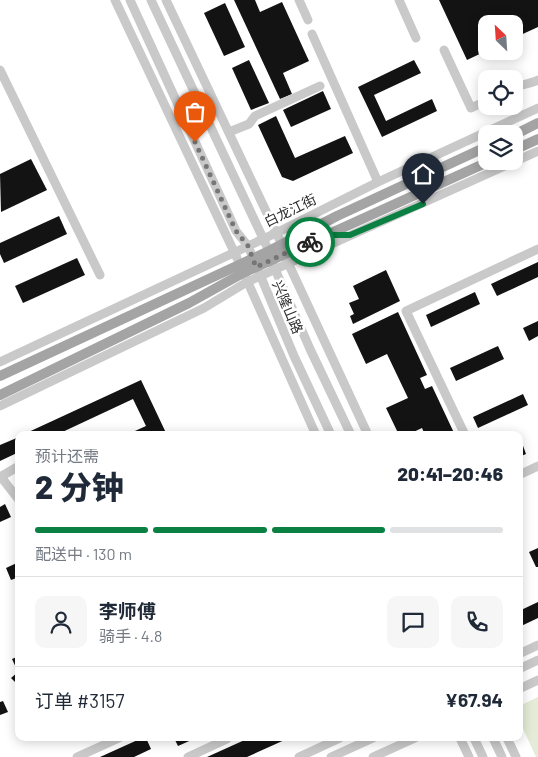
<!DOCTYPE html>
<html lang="zh">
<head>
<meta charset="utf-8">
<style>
	body { margin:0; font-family:Barlow,"Noto Sans SC",sans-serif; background:#f6f6f7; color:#1f2937; height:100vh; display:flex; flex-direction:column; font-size:19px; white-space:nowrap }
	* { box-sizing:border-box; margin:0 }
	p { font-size:16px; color:#747a83 }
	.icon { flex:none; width:28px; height:28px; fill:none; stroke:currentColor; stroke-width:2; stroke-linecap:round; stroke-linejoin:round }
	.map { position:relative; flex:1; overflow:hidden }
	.panel { position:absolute; left:15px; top:431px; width:508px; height:310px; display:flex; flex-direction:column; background:#fff; border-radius:10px; box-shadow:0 2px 12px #0003 }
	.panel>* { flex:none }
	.needle { width:32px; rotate:335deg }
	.controls { position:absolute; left:478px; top:15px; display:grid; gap:10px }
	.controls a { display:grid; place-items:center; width:45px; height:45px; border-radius:10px; background:#fff; box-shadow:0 2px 12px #0003; font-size:25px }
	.pin { position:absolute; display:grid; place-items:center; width:42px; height:42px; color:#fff; margin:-51px -21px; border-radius:50% 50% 50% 0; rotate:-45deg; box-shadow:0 0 5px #0007 }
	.pin .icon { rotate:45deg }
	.courier { position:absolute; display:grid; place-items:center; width:50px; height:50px; margin:-25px; border:4px solid #0b8043; border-radius:50%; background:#fff; color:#222; box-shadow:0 1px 6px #0007 }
	.headline em { font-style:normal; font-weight:800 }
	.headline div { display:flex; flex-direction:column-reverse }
	.headline { display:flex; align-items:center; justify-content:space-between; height:85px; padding:0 20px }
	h1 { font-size:32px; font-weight:800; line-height:38px }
	.bar { display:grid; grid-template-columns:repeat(4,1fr); gap:8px 5px; align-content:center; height:60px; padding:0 20px }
	.bar i { height:6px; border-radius:4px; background:#e0e1e3 }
	.bar .current { background:#0b8043 }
	.bar p { grid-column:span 4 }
	.line { display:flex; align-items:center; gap:12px; padding:0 20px; border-top:1px solid #e0e1e3 }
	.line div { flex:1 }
	.round { display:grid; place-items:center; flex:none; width:52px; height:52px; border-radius:10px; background:#f6f6f7 }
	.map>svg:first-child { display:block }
</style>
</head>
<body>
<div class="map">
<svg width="538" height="757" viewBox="0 0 538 757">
	<rect width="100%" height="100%" fill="#fff"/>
	<!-- green -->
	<path fill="#e4ecd7" d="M538,697V757H536L519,720V706Z"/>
	<!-- building -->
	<g fill="#131313">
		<path d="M234,0H255L260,12L282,2L309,61L283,73L292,94L280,99Z"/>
		<path d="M439,0H538V27L514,38V24H486V51L467,60Z"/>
		<path d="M225,3L245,47L224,56L204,13Z"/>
		<path d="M249,60L269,103L251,110L232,68Z"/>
		<path d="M414,60L421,73L374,95L386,121L432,99L437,111L382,137L358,87Z"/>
		<path d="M323,91L331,109L291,127L283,110Z"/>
		<path d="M276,116L295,158L345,136L353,153L293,181L282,177L258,125Z"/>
		<path d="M31,159L47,190L1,212L0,174Z"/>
		<path d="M59,216L67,234L4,263L0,254V243Z"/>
		<path d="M77,258L85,275L23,303L15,286Z"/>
		<path d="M538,262V277L497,296L491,284Z"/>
		<path d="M386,270L400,301L353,324L350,316L354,314L349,303L359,299L353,286Z"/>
		<path d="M475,292L480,304L431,327L426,315Z"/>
		<path d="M398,312L427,375L420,378L425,389L432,386L455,435H425L422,428L407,435H399L386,408L408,398L387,354L366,364L352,334Z"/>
		<path d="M538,321V336L529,341L523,328Z"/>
		<path d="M498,346L504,359L456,381L450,368Z"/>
		<path d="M141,380L167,435H126L146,426L133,399L56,435H22Z"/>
		<path d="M523,394L528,405L478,428L473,417Z"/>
		<path d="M19,437V452L0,461V445Z"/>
		<path d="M522,443L526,454L519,457V445Z"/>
		<path d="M5,504L11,517L0,522V507Z"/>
		<path d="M538,548V567H536L529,552Z"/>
		<path d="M19,562V577L11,580L6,568Z"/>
		<path d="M538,602V618L519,627V611Z"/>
		<path d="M19,656V686L11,678L18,672L12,659Z"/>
		<path d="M3,701L8,712L0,715V702Z"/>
		<path d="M142,738H146L151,749L134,757H100Z"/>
		<path d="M174,738H196L178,746Z"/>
		<path d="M249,738H289L247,757H207Z"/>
	</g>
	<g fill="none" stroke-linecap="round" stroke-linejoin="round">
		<!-- minor -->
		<g stroke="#c9c9c9" stroke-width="9">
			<path d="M115,0L237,258"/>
			<path d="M130,0L236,231L248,246L294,356L331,435"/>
			<path d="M151,0L269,251L271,260L310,349L351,435"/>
			<path d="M166,0L282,245L284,254L368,435"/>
			<path d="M299,0L308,20"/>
			<path d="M399,0L416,38"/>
			<path d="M312,34L378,182"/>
			<path d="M444,50L471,108L486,101"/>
			<path d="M0,70L100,275"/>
			<path d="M514,88C522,84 530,84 538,80"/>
			<path d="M229,132L249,124L255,116L320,86"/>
			<path d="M245,276L316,435"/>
			<path d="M0,362L276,233L378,182L538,108"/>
			<path d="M0,406L204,308L247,282L538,151"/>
			<path d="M465,435L406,311L538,249"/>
			<path d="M519,475L538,466"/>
			<path d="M0,477L19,466"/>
			<path d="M1,477L19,500"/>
			<path d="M519,654L538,645"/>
			<path d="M519,669L538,660"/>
			<path d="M519,689L538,680"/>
			<path d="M460,738L469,757"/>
			<path d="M474,738L483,757"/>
			<path d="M493,738L502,757"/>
			<path d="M507,738L516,757"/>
			<path d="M77,757L119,738"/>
			<path d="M188,757L227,739L226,738"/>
			<path d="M299,757L340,738"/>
			<path d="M331,757L373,738"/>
			<path d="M373,757L415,738"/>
		</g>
		<!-- major -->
		<g stroke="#a4a4a4" stroke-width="10">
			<path d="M514,135L538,123"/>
			<path d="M514,150L538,139"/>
			<path d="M0,376L269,251L337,216L486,147"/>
			<path d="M0,395L189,303L243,273L490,161"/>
		</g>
	</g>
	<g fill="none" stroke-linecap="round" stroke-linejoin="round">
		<!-- done -->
		<path stroke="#767676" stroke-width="5" stroke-dasharray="0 9" d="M195,142L236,231L248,246L256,267L310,242"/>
		<!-- route -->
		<path stroke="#0b8043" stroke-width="6" d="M310,242L327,235H350L423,204"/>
	</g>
	<g text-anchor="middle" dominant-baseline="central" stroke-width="5" stroke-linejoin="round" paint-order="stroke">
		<!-- street labels -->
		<g font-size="14" fill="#2c2c2c" stroke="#fff">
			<text transform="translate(290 210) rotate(-26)">白龙江街</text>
			<text transform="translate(288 307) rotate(67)">兴隆山路</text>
		</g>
	</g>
</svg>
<div class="controls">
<a><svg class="needle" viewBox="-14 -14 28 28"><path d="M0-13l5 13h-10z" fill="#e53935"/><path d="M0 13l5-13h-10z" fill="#747a83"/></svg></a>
<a><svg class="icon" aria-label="locate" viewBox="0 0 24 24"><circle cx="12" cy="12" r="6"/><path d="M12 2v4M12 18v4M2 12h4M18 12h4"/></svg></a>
<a><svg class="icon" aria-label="layers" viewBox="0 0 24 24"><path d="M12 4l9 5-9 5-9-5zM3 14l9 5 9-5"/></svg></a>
</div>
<div class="pin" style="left:195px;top:142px;background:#ea580c"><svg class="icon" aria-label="bag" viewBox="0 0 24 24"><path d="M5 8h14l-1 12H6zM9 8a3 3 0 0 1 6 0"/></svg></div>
<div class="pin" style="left:423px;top:204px;background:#1f2937"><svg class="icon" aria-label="home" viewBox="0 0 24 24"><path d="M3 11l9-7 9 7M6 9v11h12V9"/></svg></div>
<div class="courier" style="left:310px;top:242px"><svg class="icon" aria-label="bike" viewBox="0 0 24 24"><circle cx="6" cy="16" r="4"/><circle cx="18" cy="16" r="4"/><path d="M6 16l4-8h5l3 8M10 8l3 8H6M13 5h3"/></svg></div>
<section class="panel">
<div class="headline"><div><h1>2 分钟</h1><p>预计还需</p></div><em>20:41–20:46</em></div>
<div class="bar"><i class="current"></i><i class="current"></i><i class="current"></i><i></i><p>配送中 · 130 m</p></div>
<div class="line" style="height:90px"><a class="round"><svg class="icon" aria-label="person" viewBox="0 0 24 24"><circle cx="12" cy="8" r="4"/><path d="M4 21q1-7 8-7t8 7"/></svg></a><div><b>李师傅</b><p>骑手 · 4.8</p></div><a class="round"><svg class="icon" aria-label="chat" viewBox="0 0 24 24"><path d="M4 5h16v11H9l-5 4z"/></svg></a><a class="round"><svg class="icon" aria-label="phone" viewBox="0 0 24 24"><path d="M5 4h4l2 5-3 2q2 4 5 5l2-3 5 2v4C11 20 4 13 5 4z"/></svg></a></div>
<div class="line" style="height:65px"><div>订单 #3157</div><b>¥67.94</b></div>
</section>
</div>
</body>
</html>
